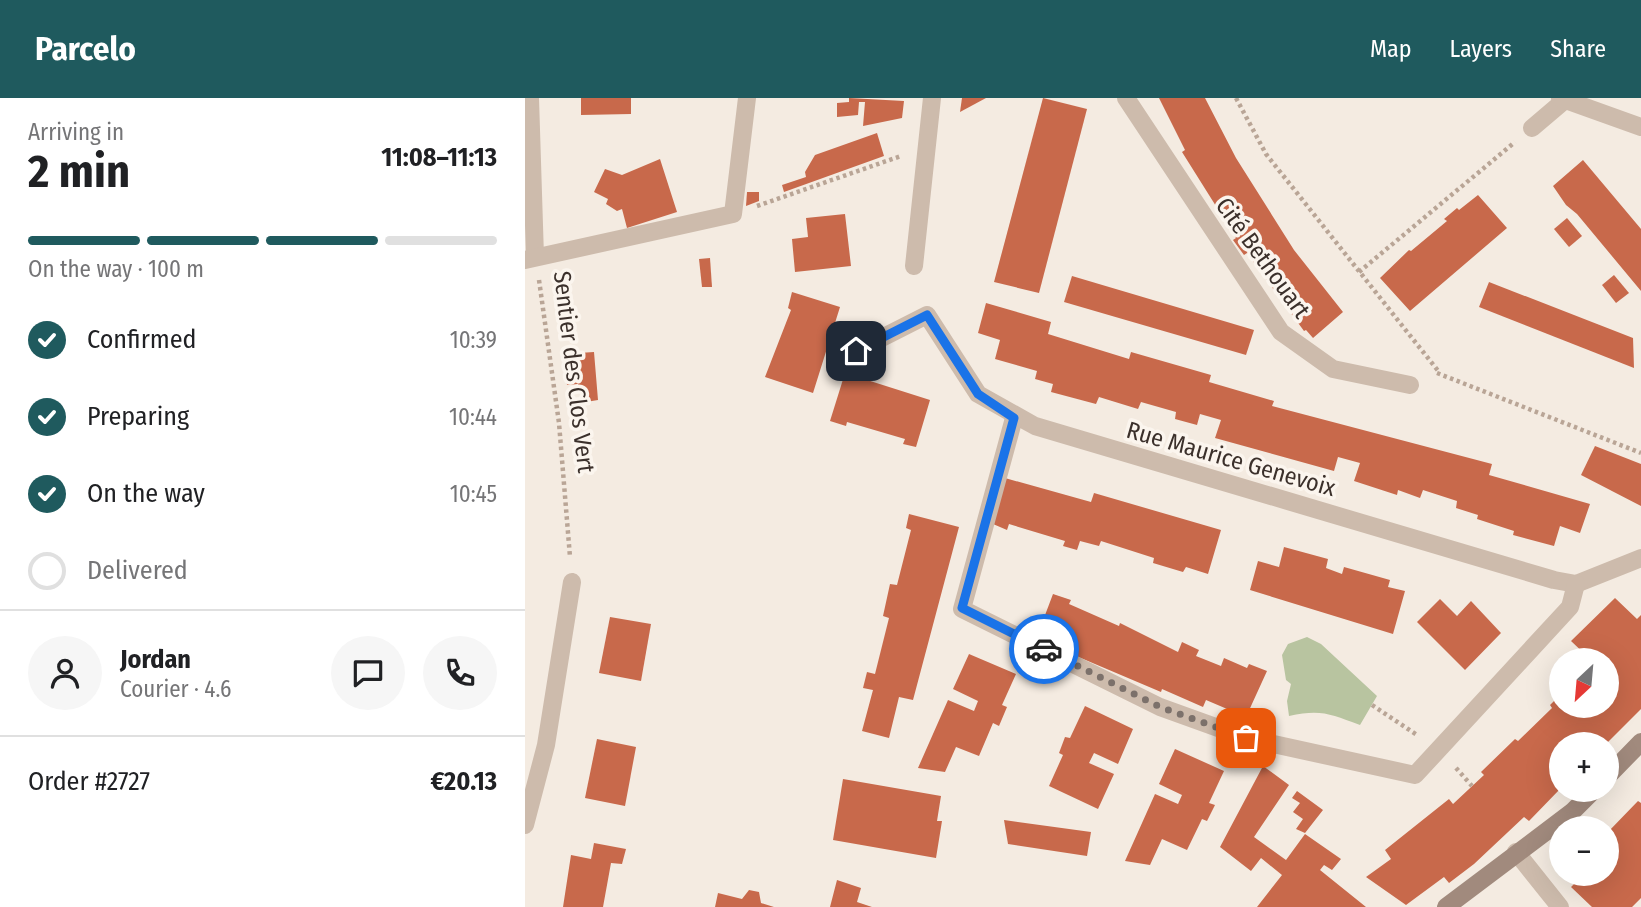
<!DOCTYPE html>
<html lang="en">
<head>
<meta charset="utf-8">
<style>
	body { margin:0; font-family:"Fira Sans Condensed",sans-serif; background:#f6f6f6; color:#202124; height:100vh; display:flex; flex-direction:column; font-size:26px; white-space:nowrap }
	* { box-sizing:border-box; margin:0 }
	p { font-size:23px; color:#757577 }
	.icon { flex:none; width:38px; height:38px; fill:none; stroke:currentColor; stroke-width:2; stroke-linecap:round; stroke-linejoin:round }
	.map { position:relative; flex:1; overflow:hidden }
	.drawer { display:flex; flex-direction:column; background:#fff; width:525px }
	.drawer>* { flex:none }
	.needle { width:46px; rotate:206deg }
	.tools { position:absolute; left:1024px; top:550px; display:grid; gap:14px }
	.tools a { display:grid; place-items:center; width:70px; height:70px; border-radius:50%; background:#fff; box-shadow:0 7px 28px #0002; font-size:35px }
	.pin { position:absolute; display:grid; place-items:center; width:60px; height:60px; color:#fff; margin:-30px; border-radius:14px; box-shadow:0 4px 10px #0006 }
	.courier { position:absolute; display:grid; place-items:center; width:70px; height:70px; margin:-35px; border:5px solid #1a73e8; border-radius:50%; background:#fff; color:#222; box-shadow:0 2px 9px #0007 }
	.overview em { font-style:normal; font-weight:700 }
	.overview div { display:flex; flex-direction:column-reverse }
	.overview { display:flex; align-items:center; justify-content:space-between; height:119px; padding:0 28px }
	h1 { font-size:46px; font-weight:700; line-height:52px }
	.bar { display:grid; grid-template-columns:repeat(4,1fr); gap:10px 7px; align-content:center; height:84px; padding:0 28px }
	.bar i { height:9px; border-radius:5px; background:#e0e0e0 }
	.bar .current { background:#1f5a5e }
	.bar p { grid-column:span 4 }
	.line { display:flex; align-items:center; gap:18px; padding:0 28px; border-top:2px solid #e0e0e0 }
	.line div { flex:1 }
	.round { display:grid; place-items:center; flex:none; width:74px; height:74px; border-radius:37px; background:#f6f6f6 }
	ol { padding:0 28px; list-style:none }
	li { display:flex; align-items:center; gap:21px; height:77px }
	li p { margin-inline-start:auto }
	li .icon { padding:7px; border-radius:50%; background:#1f5a5e; color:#fff; stroke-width:4 }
	li:last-child { color:#757577 }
	li i { width:38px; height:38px; border:4px solid #e0e0e0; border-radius:50% }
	header { display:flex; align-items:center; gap:42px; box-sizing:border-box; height:98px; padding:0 35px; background:#1f5a5e; color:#fff }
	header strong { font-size:33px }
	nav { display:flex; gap:38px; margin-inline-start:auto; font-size:24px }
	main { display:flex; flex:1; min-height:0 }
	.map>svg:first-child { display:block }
</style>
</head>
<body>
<header>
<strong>Parcelo</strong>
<nav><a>Map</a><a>Layers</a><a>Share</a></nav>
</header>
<main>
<section class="drawer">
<div class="overview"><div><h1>2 min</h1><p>Arriving in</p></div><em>11:08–11:13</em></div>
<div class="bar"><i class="current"></i><i class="current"></i><i class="current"></i><i></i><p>On the way · 100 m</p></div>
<ol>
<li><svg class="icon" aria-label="check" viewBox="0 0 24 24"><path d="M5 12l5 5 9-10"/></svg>Confirmed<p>10:39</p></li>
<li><svg class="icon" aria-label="check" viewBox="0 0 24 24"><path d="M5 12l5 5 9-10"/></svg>Preparing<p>10:44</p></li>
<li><svg class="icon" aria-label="check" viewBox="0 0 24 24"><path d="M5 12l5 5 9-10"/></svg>On the way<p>10:45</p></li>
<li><i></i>Delivered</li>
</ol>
<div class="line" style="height:126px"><a class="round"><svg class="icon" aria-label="person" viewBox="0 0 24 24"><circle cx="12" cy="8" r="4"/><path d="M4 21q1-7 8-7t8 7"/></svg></a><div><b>Jordan</b><p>Courier · 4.6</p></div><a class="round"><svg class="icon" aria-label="chat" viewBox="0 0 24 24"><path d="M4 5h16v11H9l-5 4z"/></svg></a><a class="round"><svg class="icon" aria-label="phone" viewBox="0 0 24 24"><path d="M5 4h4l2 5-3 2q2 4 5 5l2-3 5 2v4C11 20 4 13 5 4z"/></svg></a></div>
<div class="line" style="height:91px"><div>Order #2727</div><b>€20.13</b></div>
</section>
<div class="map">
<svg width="1116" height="809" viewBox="0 0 1116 809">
	<rect width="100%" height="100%" fill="#f4ebe1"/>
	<!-- green -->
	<path fill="#b8c4a0" d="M782,539L796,546L852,598L835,627C805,616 796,611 764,618L762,603L766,586L761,582L757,557L763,546Z"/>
	<!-- building -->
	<g fill="#c8694b">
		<path d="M56,0H106V16L56,17Z"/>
		<path d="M324,0L379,3L377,20L338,28L340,4H334L333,17L312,19V5L324,4Z"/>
		<path d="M437,0H461L435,14Z"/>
		<path d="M518,0L562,11L514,195L469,184Z"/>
		<path d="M634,0H680L711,60L769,152L818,214L788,240L781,232L779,233L722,155L719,157L708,142L711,140L657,54L660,52Z"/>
		<path d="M352,35L359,58L259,94L257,87L281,79L280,74L290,57Z"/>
		<path d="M135,61L152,114L102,130L97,111L92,113L81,106L83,101L69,94L80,71L97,77Z"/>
		<path d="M1058,62L1116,131V193L1052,116L1041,107L1028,88Z"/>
		<path d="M222,94H234V103L221,108Z"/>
		<path d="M953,97L982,130L885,213L855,180L884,152L886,153L922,123L919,121L932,110L934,112Z"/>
		<path d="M320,116L326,168L270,174L267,141L283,139L281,120Z"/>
		<path d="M1042,120L1057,138L1044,149L1029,131Z"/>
		<path d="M185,160L187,189H177L174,161Z"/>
		<path d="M1089,177L1104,195L1091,205L1077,187Z"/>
		<path d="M547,178L729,232L721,257L539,204Z"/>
		<path d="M964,184L1108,240L1109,270L954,209Z"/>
		<path d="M267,194L315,209L288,295L240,279L266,212L263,210Z"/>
		<path d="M461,205L526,224L523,236L604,261L606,254L686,277L684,284L749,303L747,308L967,366L964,377L1065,406L1055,435L1035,428L1029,448L988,437L989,433L952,421L953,417L931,410L932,403L898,392L895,400L873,392L872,397L829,383L835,365L813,359L809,373L690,340L696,322L675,316L672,327L650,321L651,314L616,304L613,311L574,299L571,306L526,294L528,286L510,281L512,273L470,261L475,242L453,235Z"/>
		<path d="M69,254L73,302L61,304V294L53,295V286L42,287L39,256Z"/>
		<path d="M320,275L405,302L391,349L378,346L380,341L322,324L321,328L305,323Z"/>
		<path d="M1070,348L1116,366V408L1056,377Z"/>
		<path d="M480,380L566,404L569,395L696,432L683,476L661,469L658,474L628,465L629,460L576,443L574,448L555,443L552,452L538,448L540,443L484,426L482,432L468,426Z"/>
		<path d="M384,416L434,429L388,602L374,599L364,640L337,633L348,592L338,590L342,574L350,576L364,520L358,518L365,486L372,487L386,432L381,430Z"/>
		<path d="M759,449L803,461L801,470L817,476L819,469L865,482L863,489L880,493L868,536L725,492L733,463L754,469Z"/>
		<path d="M528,496L546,502L544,506L594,528L595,525L653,554L657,544L674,552L671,558L696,568L699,560L722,570L724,566L742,573L721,619L681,602L678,609L637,591L636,594L511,541Z"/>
		<path d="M1090,500L1112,521L1116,517V611L1081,646H1036V681L1033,684L1036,690L1004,723L999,719L949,766L924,785L919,779L881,807L841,779L866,761L860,752L924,701L928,706L959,677L956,674L990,641L993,643L1027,610L1025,607L1036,596V607H1082V562H1066L1046,543Z"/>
		<path d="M915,501L932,518L946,503L976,535L940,572L892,524Z"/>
		<path d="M85,519L126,526L116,583L74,575Z"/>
		<path d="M444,556L491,576L477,607L482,609L474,628L468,625L454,658L431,649L420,674L393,670L423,602L449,613L453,603L428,591Z"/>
		<path d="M560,608L608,631L593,666L569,655L564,665L589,676L573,711L524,688L538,657L534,655L540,639L545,640Z"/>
		<path d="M72,641L111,649L100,708L60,700Z"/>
		<path d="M650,651L699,673L684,705L690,707L682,723L677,721L662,752L637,741L625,767L600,763L630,696L653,706L657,697L634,686Z"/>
		<path d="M738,668L764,687L729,739L761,762L780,736L816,761L807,772L799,767L795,772L841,809H732L757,777L736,760L726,773L695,749Z"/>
		<path d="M318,681L416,698L412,723H417L411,760L308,742Z"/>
		<path d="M772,693L798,712L780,735L771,731L778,721L768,714L775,705L767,700Z"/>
		<path d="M1113,703L1116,705V800L1107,809H1067L1046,789L1060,775H1082V735Z"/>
		<path d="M479,722L566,734L562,758L483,746Z"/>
		<path d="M69,745L101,751L97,766L86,765L78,809H38L46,757L66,761Z"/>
		<path d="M312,782L336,790L332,804L347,809H305Z"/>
		<path d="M224,792L234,794L236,805L249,809H190L193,795L217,801Z"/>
	</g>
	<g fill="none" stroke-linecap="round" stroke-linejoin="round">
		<!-- path -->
		<g stroke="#b9a596" stroke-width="4.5" stroke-dasharray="3.5 3.5" stroke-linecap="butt">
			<path d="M711,0L741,56L914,274"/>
			<path d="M232,108L376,58"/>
			<path d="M834,174L990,44"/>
			<path d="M14,182L34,325L45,459"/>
			<path d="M912,275L1116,355"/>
			<path d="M847,607L892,637"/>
			<path d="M931,670L947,688"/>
		</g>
		<!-- service -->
		<g stroke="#cdbbac" stroke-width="18">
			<path d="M601,0L756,234L808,271L885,287"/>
			<path d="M1007,30L1040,2"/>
			<path d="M991,754L1035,809"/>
		</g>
		<!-- minor -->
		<g stroke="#cdbbac" stroke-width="18">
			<path d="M5,0L10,159"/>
			<path d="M1035,0L1116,29"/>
			<path d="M0,162L208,116L222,0"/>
			<path d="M389,168L407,0"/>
			<path d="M331,253L402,217L453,296L510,328L1029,482L1051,486L1116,460"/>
			<path d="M489,320L437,511L635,609L721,640L890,677L1045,509L1051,486"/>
			<path d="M0,727L21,647L47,484"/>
		</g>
		<!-- secondary -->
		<g stroke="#a18a7d" stroke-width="18">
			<path d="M1082,679L1116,644"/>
			<path d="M921,809L1047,714L1070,691"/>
		</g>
	</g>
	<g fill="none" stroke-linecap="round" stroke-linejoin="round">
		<!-- done -->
		<path stroke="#7c716b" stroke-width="7" stroke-dasharray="0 12.6" d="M519,551L635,609L721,640"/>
		<!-- route -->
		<path stroke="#1a73e8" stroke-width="9" d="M331,253L402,217L453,296L489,320L437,510L519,551"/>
	</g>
	<g text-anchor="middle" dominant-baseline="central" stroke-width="7" stroke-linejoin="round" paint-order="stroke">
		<!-- street labels -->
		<g font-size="24" fill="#3b302b" stroke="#fbf5ee">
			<text transform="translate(738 160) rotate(54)">Cité Bethouart</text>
			<text transform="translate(49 274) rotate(83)">Sentier des Clos Vert</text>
			<text transform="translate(706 361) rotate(16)">Rue Maurice Genevoix</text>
		</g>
	</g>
</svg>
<div class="tools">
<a><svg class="needle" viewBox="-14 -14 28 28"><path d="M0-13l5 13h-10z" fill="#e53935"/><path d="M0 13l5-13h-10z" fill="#757577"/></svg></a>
<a>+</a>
<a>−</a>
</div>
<div class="pin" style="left:721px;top:640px;background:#ea580c"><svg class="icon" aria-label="bag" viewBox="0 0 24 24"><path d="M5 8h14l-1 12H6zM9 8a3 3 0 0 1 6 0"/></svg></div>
<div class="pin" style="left:331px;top:253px;background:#1f2937"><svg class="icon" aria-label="home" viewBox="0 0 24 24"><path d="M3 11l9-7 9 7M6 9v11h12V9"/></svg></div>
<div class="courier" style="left:519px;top:551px"><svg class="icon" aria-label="car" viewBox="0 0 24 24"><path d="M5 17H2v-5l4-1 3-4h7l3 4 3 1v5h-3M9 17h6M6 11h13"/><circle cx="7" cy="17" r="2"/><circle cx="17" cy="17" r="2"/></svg></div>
</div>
</main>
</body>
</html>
